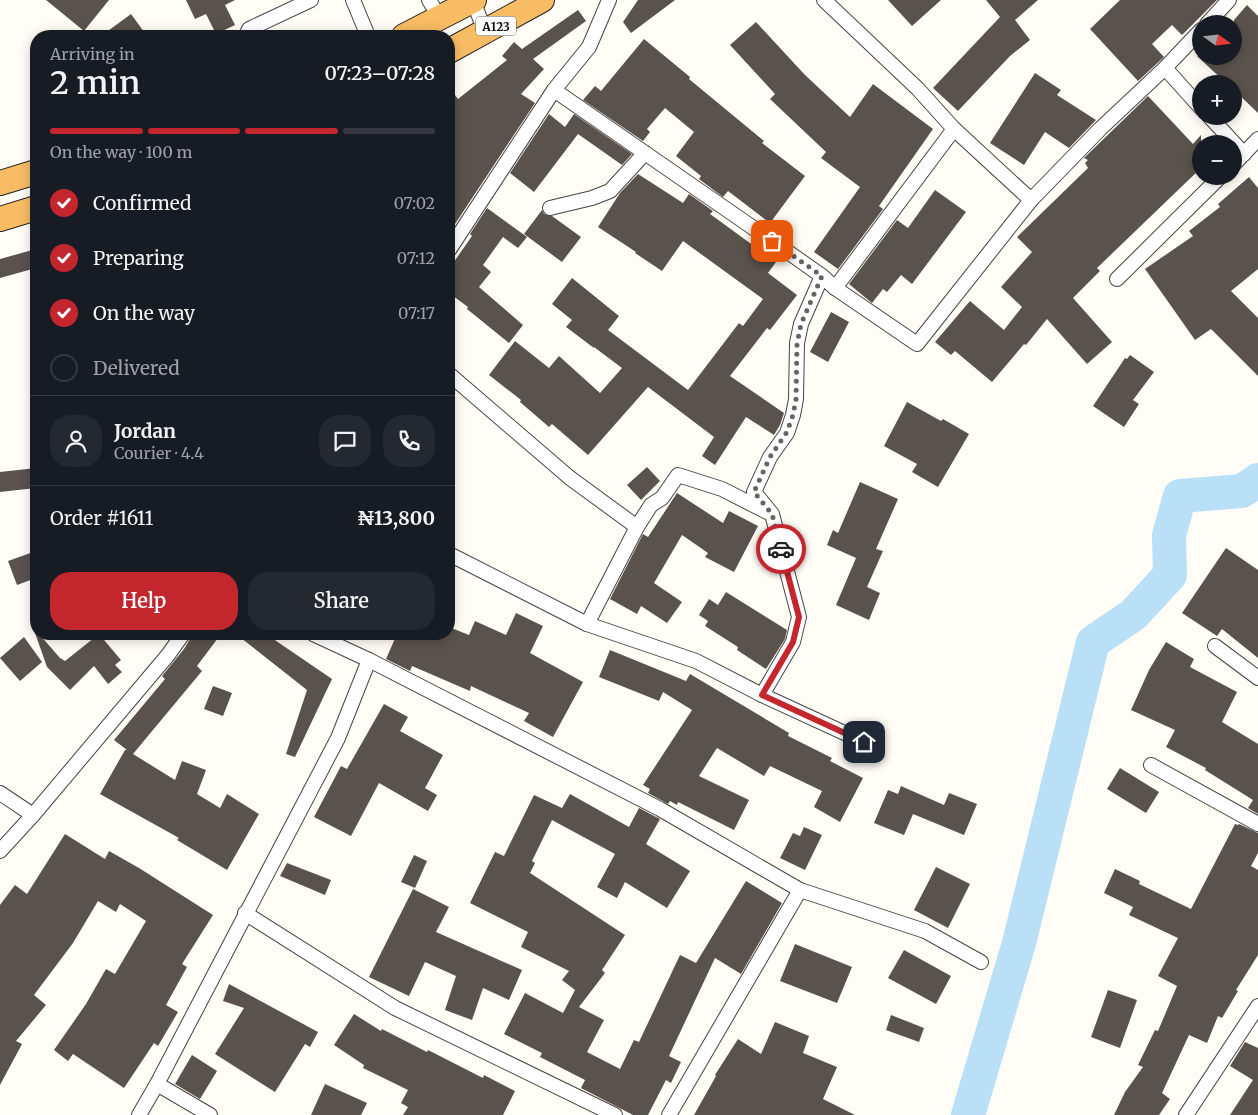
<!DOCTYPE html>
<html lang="en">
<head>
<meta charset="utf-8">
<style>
	body { margin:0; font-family:Merriweather,serif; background:#242831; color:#f1f3f6; height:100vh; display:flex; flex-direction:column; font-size:19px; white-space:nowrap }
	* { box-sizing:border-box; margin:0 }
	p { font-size:16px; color:#9ea1a6 }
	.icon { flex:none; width:28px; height:28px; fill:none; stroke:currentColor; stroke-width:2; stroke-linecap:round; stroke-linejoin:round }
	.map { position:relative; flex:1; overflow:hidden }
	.side { position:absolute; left:30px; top:30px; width:425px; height:610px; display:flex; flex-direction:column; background:#171b24; border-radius:20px; box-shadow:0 2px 12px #0003 }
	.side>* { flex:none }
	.needle { width:32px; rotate:105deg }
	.controls { position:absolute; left:1192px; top:15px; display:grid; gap:10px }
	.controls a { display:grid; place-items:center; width:50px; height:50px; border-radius:50%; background:#171b24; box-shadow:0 2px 12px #0003; font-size:25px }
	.pin { position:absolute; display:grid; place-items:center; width:42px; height:42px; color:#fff; margin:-21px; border-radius:10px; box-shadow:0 2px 8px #0006 }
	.courier { position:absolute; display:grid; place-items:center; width:50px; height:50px; margin:-25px; border:4px solid #c4262e; border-radius:50%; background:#fff; color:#222; box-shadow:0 1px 6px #0007 }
	.head em { font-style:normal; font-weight:600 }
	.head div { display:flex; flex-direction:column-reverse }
	.head { display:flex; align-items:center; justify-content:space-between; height:85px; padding:0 20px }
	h1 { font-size:32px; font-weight:600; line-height:38px }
	.bar { display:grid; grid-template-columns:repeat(4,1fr); gap:8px 5px; align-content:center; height:60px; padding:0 20px }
	.bar i { height:6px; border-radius:4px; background:#363941 }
	.bar .active { background:#c4262e }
	.bar p { grid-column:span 4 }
	.line { display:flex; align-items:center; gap:12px; padding:0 20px; border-top:1px solid #363941 }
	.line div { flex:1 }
	.round { display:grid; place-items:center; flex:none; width:52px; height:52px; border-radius:20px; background:#242831 }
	ol { padding:0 20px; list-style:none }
	li { display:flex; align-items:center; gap:15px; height:55px }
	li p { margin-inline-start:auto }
	li .icon { padding:5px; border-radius:50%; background:#c4262e; color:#fff; stroke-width:4 }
	li:last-child { color:#9ea1a6 }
	li i { width:28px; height:28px; border:2px solid #363941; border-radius:50% }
	.cta { display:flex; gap:10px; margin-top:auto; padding:10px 20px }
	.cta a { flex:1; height:58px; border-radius:20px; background:#c4262e; color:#fff; font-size:20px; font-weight:600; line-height:58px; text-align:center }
	.cta a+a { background:#242831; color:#f1f3f6 }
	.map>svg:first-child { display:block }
</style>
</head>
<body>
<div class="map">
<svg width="1258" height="1115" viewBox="0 0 1258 1115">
	<rect width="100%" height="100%" fill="#fffdf5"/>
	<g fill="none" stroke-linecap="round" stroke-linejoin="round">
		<!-- river -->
		<path stroke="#b9e0f7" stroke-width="34" d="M968,1115L1019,943L1093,642L1133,615L1170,575L1169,535L1180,496L1242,491L1258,480"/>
	</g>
	<!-- building -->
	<g fill="#5a524d">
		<path d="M46,0H109L84,31Z"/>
		<path d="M186,0H235L225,5L235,25L216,34L206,14L195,19Z"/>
		<path d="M638,0H675L631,33L623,22Z"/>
		<path d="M888,0H941L912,26Z"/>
		<path d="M986,0H1038L1015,20L1030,40L1010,56L958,111L933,88L1000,17Z"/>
		<path d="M1120,0H1217L1182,35L1172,25L1152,44L1164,57L1138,81L1090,29Z"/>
		<path d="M1247,5L1258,16V113L1234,90V84H1227L1197,56H1234V20Z"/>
		<path d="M578,10L586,21L533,59L544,69L521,94L535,103L455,224L449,220V87L458,99L507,60L502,56L514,42L522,49Z"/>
		<path d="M131,14L147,36H101Z"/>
		<path d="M756,22L805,75L850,117L873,84L933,129L879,206L883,209L838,269L814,252L860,187L821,158L826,152L770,99L775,94L730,45Z"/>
		<path d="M644,39L690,77L689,79L764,141L762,143L805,176L770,223L728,191L723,197L699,179L701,176L676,156L694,132L665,108L647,129L650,132L643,141L583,100L595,86L601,91Z"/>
		<path d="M1035,73L1061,90L1057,95L1096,120L1069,148L1045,132L1024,165L990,143Z"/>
		<path d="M1148,96L1193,144L1201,135V168L1097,268L1100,271L1073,298L1112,342L1087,364L1047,319L1026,345L1024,344L992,382L955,351L951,355L935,342L970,301L1004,330L1022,307L1001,287L1032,252L1017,237L1088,168L1085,163L1088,160L1084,158Z"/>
		<path d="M549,114L565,127L574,114L632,154L622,165L578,134L534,192L510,173Z"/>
		<path d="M638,174L683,203L689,194L713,211L710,214L776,262L768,273L797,295L770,330L767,328L730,376L784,413L780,425L774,435L746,417L715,465L702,456L714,437L648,387L588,455L552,424L549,427L520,402L521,400L489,375L515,341L549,368L559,356L600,393L622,368L594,347V348L566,327L572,320L552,304L572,278L619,316L608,330L688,390L739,323L743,326L763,299L683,241L662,271L635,253L636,252L598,227L620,193Z"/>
		<path d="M1249,177L1258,188V269L1231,291L1258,318V376L1211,329L1195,340L1145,269L1193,236L1189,231L1220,207L1218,204Z"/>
		<path d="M935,190L966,212L912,284L901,275L887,292L883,289L872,303L849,284L897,220L908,228Z"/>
		<path d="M487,208L527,237L518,248L503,237L483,265L491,272L479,287L523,325L509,343L467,309L468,307L449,293V269L472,236L470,234Z"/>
		<path d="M542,210L544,214L552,216L581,237L562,262L524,234Z"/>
		<path d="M36,249V268L0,278V259Z"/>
		<path d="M831,312L849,322L828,362L810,352Z"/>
		<path d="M1130,355L1154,372L1133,400L1139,404L1124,427L1093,406L1125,358L1127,359Z"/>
		<path d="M907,402L941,421L943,419L969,434L938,487L912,472L917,464L884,446Z"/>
		<path d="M647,467L660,481L641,500L627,485Z"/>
		<path d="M36,468V488L0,492V472Z"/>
		<path d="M860,482L898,499L876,549L883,551L867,587L880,593L869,620L836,605L856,558L827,545L833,530L838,533Z"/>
		<path d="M677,493L723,523L729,511L758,526L734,572L705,557L708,553L682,535L654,583L682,602L667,623L641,606L637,614L610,599L643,534L648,537Z"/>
		<path d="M1226,548L1258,570V658L1222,629L1217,636L1182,613Z"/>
		<path d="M36,551V578L17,585L8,561Z"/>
		<path d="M726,592L787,630L785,639L766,669L737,650L738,647L705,626L708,621L699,615L709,599L718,605Z"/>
		<path d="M516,613L543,626L530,653L583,682L553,737L524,721L529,713L471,686L470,691L412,666L410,671L386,659L397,634H449V627L469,635L475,621L506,635Z"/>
		<path d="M35,629L36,634H39L60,658L65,661L99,634L121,660L115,665L122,672L108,684L94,666L70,690L47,667L34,630Z"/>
		<path d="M193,634H221L197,666L202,671L133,754L175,780L182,761L206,770L197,794L220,808L227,794L259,814L227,870L177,840L179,838L100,794L125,750H127L114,740L165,679L162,676L184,649Z"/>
		<path d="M236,634H266L332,679L295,757L286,754L307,690Z"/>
		<path d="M24,637L42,662L20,681L0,658Z"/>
		<path d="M1166,642L1194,659L1190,667L1237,692L1222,722L1258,744V814L1248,808L1253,800L1205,770L1206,768L1166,747L1175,730L1131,710L1149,670Z"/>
		<path d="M610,650L686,681L690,674L789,733L788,736L832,758L830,761L863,778L840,822L814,807L822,791L770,766L764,776L717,748L699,776L749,800L734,830L678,802L677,805L670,801L668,804L648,793L650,789L643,785L692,710L663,692L659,701L599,677Z"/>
		<path d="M213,686L232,693L223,716L204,709Z"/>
		<path d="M384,704L408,717L400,731L443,755L425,788L437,795L428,811L379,783L351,836L314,817L341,766L347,769Z"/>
		<path d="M1120,768L1159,792L1146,813L1107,789Z"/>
		<path d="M901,786L944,805L949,793L977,804L964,835L913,814L904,835L874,823L888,790L898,794Z"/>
		<path d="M570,794L629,827L639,808L660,819L646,844L690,871L667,908L625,882L617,898L597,887L615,854L552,820L532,861L535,863L530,873L625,935L602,970L605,973L579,1007L604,1020L587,1052L620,1069L634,1040L639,1042L680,955L696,963L746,881L782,903L741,974L715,958L669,1056L681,1062L671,1083L666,1080L648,1115H633L581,1088L585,1080L540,1057L542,1053L504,1034L525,993L563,1013L575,990L562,980L569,971L521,947L528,932L470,903L495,852L504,856L534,795L562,808Z"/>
		<path d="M1235,824L1238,825L1239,824L1258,833V853L1251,866L1258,870V955L1236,990L1238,991L1222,1018L1218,1016L1207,1043L1189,1035L1162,1093L1170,1099L1159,1115H1114L1125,1092L1143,1067L1138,1065L1155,1030L1158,1031L1177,986L1158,976L1178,938L1129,915L1133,907L1104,893L1115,869L1140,881L1139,884L1191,909Z"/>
		<path d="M804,827L822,835L805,870L780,858L793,833L800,836Z"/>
		<path d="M65,834L105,859L109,851L139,868L213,915L182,964L187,967L166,1005L178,1012L158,1046L154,1043L124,1088L73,1054L68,1061L54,1050L86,1004L106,969L115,974L146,921L120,904L116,912L98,901L73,943L34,995L46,1005L16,1041L22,1044L0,1085V905L15,885L27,894Z"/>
		<path d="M414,855L427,861L415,888L401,882Z"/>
		<path d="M287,863L331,880L325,895L280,876Z"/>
		<path d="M936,867L970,884L948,928L914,910Z"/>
		<path d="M413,889L449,907L436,932L522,970L509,1000L483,988L472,1020L445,1010L456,976L425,962L409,996L369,977Z"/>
		<path d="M795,944L852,967L837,1003L780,981Z"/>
		<path d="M904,950L951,976L936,1004L888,978Z"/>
		<path d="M229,984L318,1032L310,1047L305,1044L275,1092L215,1054L244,1008L223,1001Z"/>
		<path d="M1108,990L1137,1000L1120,1048L1091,1037Z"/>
		<path d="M354,1014L381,1031L382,1029L427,1052L428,1050L483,1078L484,1075L515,1091L503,1115H403L408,1107L401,1103L408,1090L363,1068L364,1065L334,1045Z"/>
		<path d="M891,1015L924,1028L919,1042L886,1030Z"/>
		<path d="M775,1022L809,1036L803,1053L837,1067L823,1099L855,1115H694L716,1076L715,1075L738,1039L761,1054Z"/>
		<path d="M1245,1042L1258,1048V1115H1230L1253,1080L1230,1066Z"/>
		<path d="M192,1055L217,1071L200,1099L175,1084Z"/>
		<path d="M325,1084L367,1103L361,1115H311Z"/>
	</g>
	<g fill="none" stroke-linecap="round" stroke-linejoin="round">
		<defs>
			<g id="minor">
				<path d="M353,0L368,36"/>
				<path d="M429,0L440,18"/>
				<path d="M824,0L918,89L954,129L1031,200"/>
				<path d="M473,1L485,31"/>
				<path d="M1207,24L1229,0"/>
				<path d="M246,36L249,29L311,0"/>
				<path d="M1165,68L1201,108"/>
				<path d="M554,90L788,252L822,276L835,288L917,344L1031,200L1100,129L1165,68L1201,30"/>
				<path d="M1209,116L1244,154"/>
				<path d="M1234,164L1258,139"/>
				<path d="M550,208L592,198L610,191L645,153"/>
				<path d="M449,250L554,90L589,47L609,0"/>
				<path d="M1117,279L1221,176"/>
				<path d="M835,288L954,129"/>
				<path d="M449,374L570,478L637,527"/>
				<path d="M449,554L587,624L696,661L762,695L864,742"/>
				<path d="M587,624L637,527L651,505L662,498L678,475L722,489L767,512"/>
				<path d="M313,634L369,660L660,809L800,890L925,931L981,962"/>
				<path d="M1215,646L1258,678"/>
				<path d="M762,695L793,642L799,617L772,514L754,492L770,457L787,433L793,415L796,399L797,343L801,324L822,276"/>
				<path d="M1151,765L1258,824"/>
				<path d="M0,793L33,815"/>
				<path d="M0,851L33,815L168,655L183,634"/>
				<path d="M245,913L395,1008L615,1115"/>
				<path d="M157,1084L210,1115"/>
				<path d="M139,1115L157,1084L338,738L369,660"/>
				<path d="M669,1115L800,890"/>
				<path d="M1186,1115L1258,1006"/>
			</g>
			<g id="trunk">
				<path d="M404,36L474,0"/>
				<path d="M449,51L542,0"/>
				<path d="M0,183L36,172"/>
				<path d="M0,219L36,208"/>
			</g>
		</defs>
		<!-- minor casing -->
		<use href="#minor" stroke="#444" stroke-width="16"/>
		<!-- trunk casing -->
		<use href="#trunk" stroke="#222" stroke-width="26"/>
		<!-- minor -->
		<use href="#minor" stroke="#fff" stroke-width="14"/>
		<!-- trunk -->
		<use href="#trunk" stroke="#f7bc64" stroke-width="24"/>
	</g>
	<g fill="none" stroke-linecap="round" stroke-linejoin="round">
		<!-- done -->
		<path stroke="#646461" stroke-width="5" stroke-dasharray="0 9" d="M772,241L822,276L801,324L797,344L796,399L793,415L787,432L770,457L754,492L772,514L781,549"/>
		<!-- route -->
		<path stroke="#c4262e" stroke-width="6" d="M781,549L799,617L793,642L762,695L864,742"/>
	</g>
	<g text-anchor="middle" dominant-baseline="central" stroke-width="5" stroke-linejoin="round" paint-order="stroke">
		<!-- shield labels -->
		<rect fill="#fff" stroke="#585858" stroke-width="1" x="476" y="16.5" width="40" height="19" rx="4"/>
		<g font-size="12" font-weight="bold" fill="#111">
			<text x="496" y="26">A123</text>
		</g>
	</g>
</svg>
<div class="controls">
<a><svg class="needle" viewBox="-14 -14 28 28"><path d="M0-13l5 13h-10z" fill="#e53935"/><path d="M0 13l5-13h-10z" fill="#9ea1a6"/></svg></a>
<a>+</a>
<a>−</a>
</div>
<div class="pin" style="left:772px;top:241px;background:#ea580c"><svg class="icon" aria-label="bag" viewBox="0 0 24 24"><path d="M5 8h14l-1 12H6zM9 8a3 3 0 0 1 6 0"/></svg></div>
<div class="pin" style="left:864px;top:742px;background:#1f2937"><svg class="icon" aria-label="home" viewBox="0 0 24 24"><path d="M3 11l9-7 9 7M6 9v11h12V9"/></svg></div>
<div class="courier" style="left:781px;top:549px"><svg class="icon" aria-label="car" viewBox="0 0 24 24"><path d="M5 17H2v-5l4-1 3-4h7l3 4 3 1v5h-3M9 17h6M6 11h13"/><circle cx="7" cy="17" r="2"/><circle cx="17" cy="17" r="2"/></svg></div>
<section class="side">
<div class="head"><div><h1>2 min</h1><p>Arriving in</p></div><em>07:23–07:28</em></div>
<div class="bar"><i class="active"></i><i class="active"></i><i class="active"></i><i></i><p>On the way · 100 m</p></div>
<ol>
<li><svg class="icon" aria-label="check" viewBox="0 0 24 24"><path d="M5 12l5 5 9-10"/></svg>Confirmed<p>07:02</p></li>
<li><svg class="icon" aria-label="check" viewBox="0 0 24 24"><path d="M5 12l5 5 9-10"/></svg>Preparing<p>07:12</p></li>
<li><svg class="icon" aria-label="check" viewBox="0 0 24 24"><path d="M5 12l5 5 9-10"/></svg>On the way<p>07:17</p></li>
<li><i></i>Delivered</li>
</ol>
<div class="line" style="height:90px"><a class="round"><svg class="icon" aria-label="person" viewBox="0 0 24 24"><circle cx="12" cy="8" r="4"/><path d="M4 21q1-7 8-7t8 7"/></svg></a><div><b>Jordan</b><p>Courier · 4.4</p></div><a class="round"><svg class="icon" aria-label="chat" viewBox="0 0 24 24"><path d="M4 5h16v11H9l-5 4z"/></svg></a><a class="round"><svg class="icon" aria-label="phone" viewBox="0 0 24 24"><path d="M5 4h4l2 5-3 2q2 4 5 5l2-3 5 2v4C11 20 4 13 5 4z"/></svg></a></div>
<div class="line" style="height:65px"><div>Order #1611</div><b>₦13,800</b></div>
<div class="cta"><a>Help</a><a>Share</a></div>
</section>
</div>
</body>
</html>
